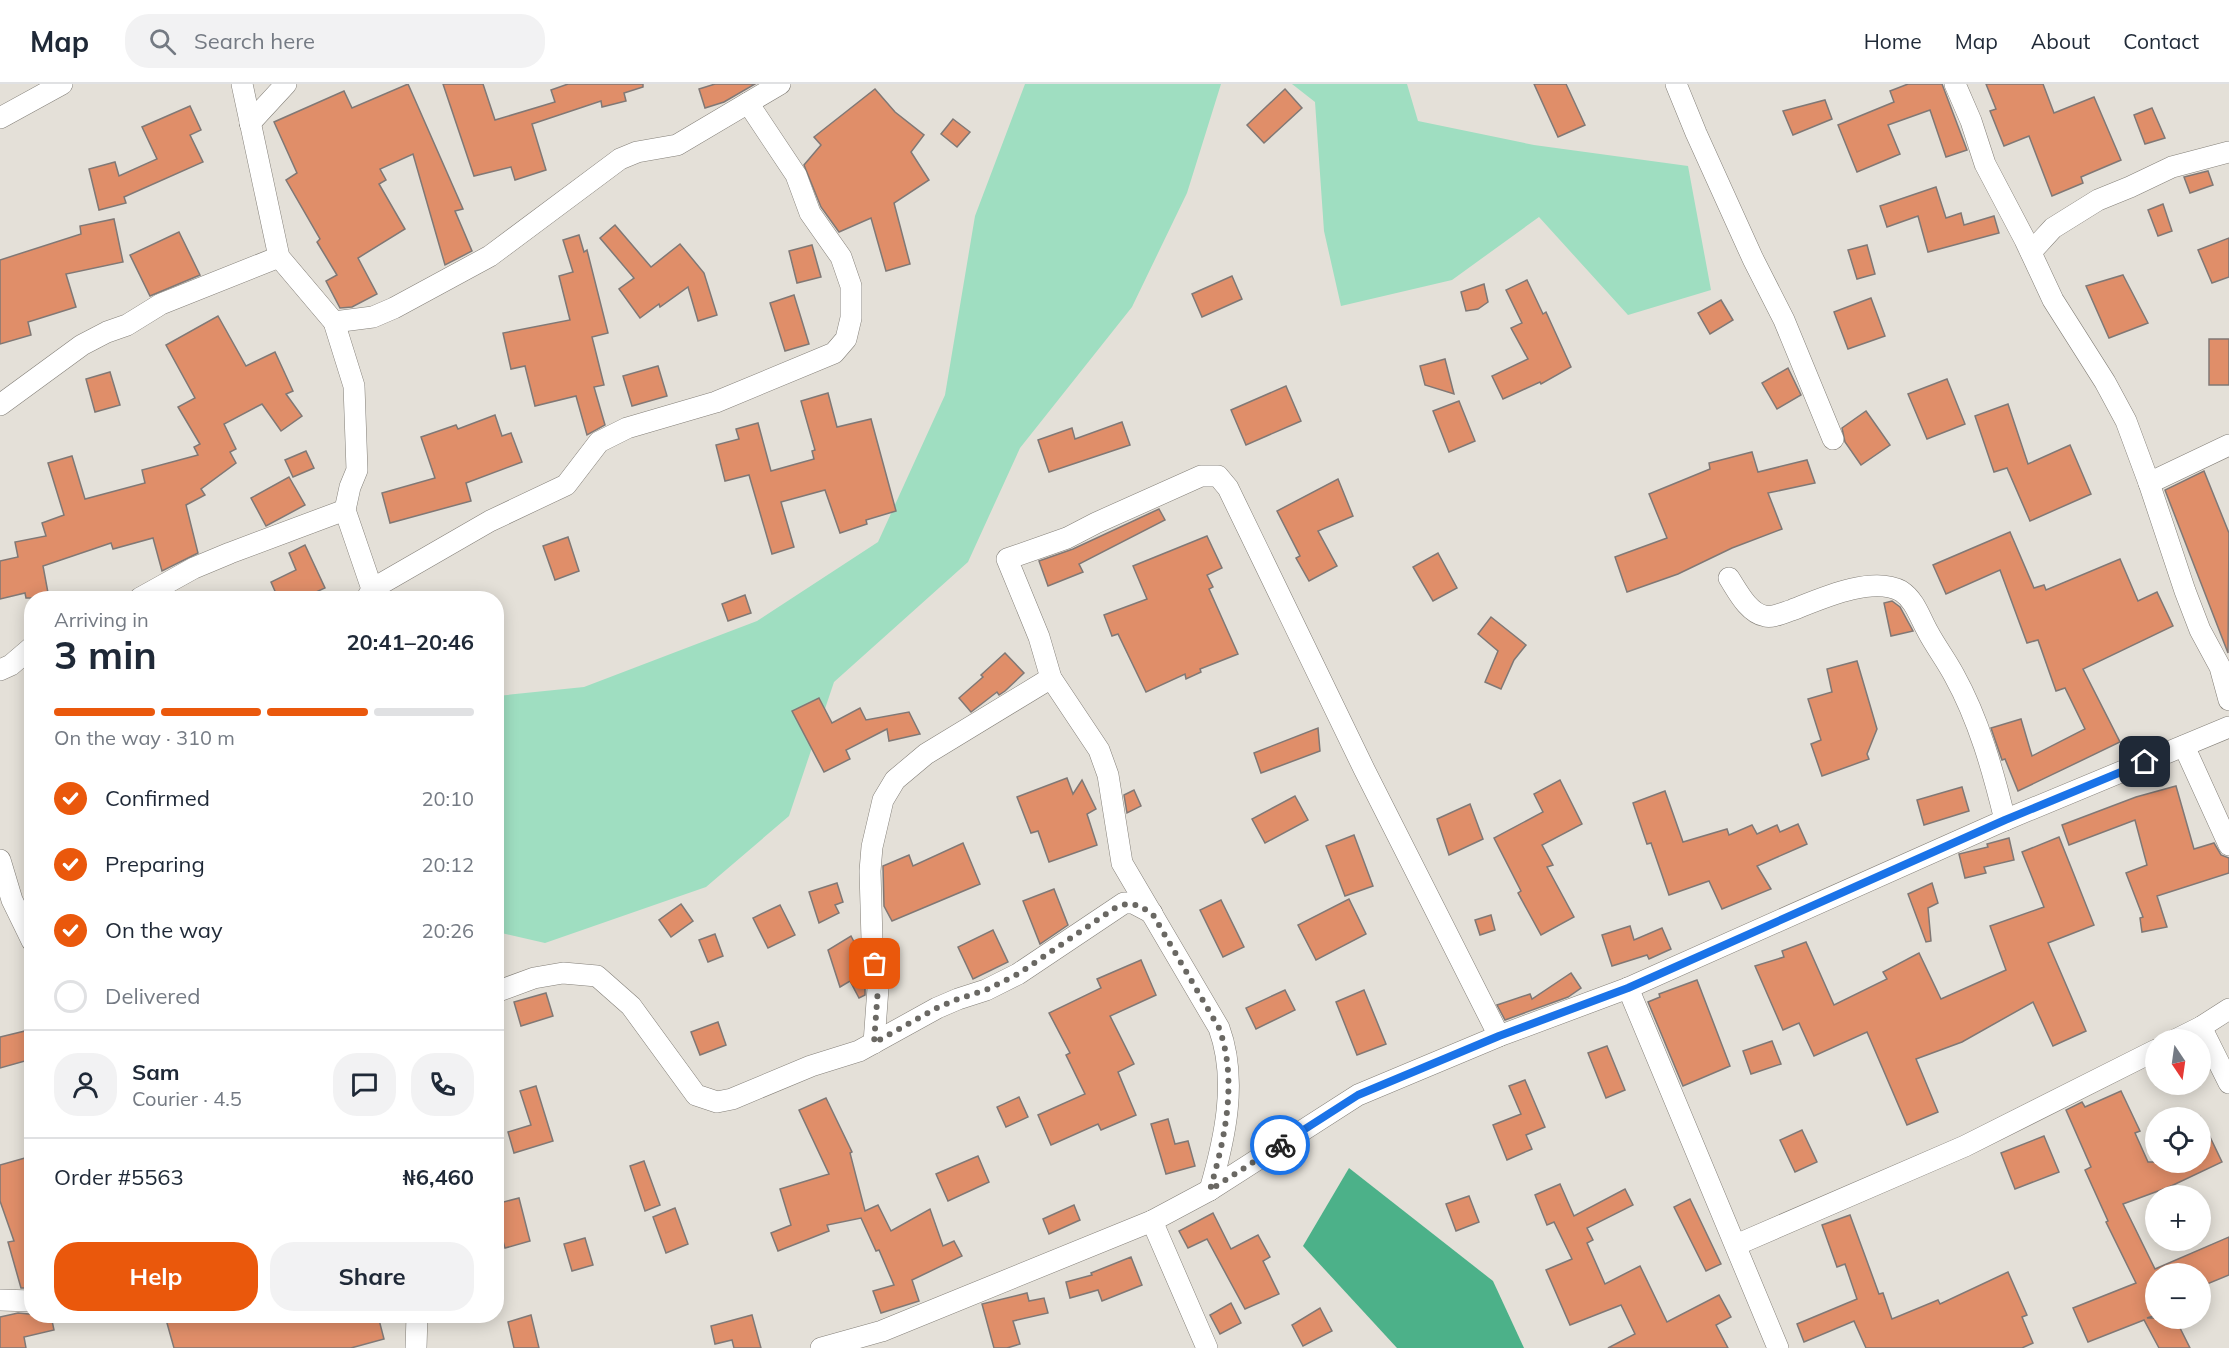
<!DOCTYPE html>
<html lang="en">
<head>
<meta charset="utf-8">
<style>
	body { margin:0; font-family:Mulish,sans-serif; background:#f2f2f3; color:#1f2937; height:100vh; display:flex; flex-direction:column; font-size:22px; white-space:nowrap }
	* { box-sizing:border-box; margin:0 }
	p { font-size:20px; color:#747a83 }
	.icon { flex:none; width:33px; height:33px; fill:none; stroke:currentColor; stroke-width:2; stroke-linecap:round; stroke-linejoin:round }
	.map { position:relative; flex:1; overflow:hidden }
	.details { position:absolute; left:24px; top:507px; width:480px; height:732px; display:flex; flex-direction:column; background:#fff; border-radius:24px; box-shadow:0 3px 15px #0003 }
	.details>* { flex:none }
	.needle { width:39px; rotate:167deg }
	.tools { position:absolute; left:2145px; top:945px; display:grid; gap:12px }
	.tools a { display:grid; place-items:center; width:66px; height:66px; border-radius:50%; background:#fff; box-shadow:0 3px 15px #0003; font-size:30px }
	.pin { position:absolute; display:grid; place-items:center; width:51px; height:51px; color:#fff; margin:-26px; border-radius:12px; box-shadow:0 3px 9px #0006 }
	.courier { position:absolute; display:grid; place-items:center; width:60px; height:60px; margin:-30px; border:4px solid #1a73e8; border-radius:50%; background:#fff; color:#222; box-shadow:0 2px 8px #0007 }
	.headline em { font-style:normal; font-weight:700 }
	.headline div { display:flex; flex-direction:column-reverse }
	.headline { display:flex; align-items:center; justify-content:space-between; height:102px; padding:0 30px }
	h1 { font-size:39px; font-weight:700; line-height:45px }
	.bar { display:grid; grid-template-columns:repeat(4,1fr); gap:9px 6px; align-content:center; height:72px; padding:0 30px }
	.bar i { height:8px; border-radius:4px; background:#e0e1e3 }
	.bar .current { background:#ea580c }
	.bar p { grid-column:span 4 }
	.line { display:flex; align-items:center; gap:15px; padding:0 30px; border-top:2px solid #e0e1e3 }
	.line div { flex:1 }
	.round { display:grid; place-items:center; flex:none; width:63px; height:63px; border-radius:24px; background:#f2f2f3 }
	ol { padding:0 30px; list-style:none }
	li { display:flex; align-items:center; gap:18px; height:66px }
	li p { margin-inline-start:auto }
	li .icon { padding:6px; border-radius:50%; background:#ea580c; color:#fff; stroke-width:4 }
	li:last-child { color:#747a83 }
	li i { width:33px; height:33px; border:3px solid #e0e1e3; border-radius:50% }
	.cta { display:flex; gap:12px; margin-top:auto; padding:12px 30px }
	.cta a { flex:1; height:69px; border-radius:24px; background:#ea580c; color:#fff; font-size:24px; font-weight:700; line-height:69px; text-align:center }
	.cta a+a { background:#f2f2f3; color:#1f2937 }
	header { display:flex; align-items:center; gap:36px; box-sizing:border-box; height:84px; padding:0 30px; background:#fff; border-bottom:2px solid #e0e1e3 }
	header strong { font-size:28px }
	nav { display:flex; gap:33px; margin-inline-start:auto; font-size:21px }
	.search { width:420px; height:54px; background:#f2f2f3; display:flex; align-items:center; gap:15px; box-sizing:border-box; padding:0 21px; border-radius:24px; color:#747a83; font-size:22px }
	.map>svg:first-child { display:block }
</style>
</head>
<body>
<header>
<strong>Map</strong>
<div class="search"><svg class="icon" aria-label="search" viewBox="0 0 24 24"><circle cx="10" cy="10" r="6"/><path d="M15 15l6 6"/></svg>Search here</div>
<nav><a>Home</a><a>Map</a><a>About</a><a>Contact</a></nav>
</header>
<div class="map">
<svg width="2229" height="1264" viewBox="0 0 2229 1264">
	<rect width="100%" height="100%" fill="#e4e0d8"/>
	<!-- green -->
	<g fill="#9fdec1">
		<path d="M1025,0H1221L1187,109L1132,223L1020,364L968,478L834,598L789,732L706,803L545,859L497,848V612L584,603L757,537L878,458L945,311L975,132Z"/>
		<path d="M1292,0H1407L1418,37L1534,61L1688,82L1711,206L1628,231L1539,133L1452,196L1341,222L1324,147L1315,18Z"/>
	</g>
	<!-- forest -->
	<path fill="#4cb189" d="M1349,1084L1493,1197L1524,1264H1397L1303,1162Z"/>
	<!-- building -->
	<g fill="#e08e69" stroke="#807875" stroke-width="1.5">
		<path d="M408,0L463,125L455,127L472,167L445,181L413,70L380,85L386,96L379,100L405,145L358,174L377,210L352,223L340,224L326,197L337,191L317,158L320,155L286,96L297,89L274,38L344,7L352,24Z"/>
		<path d="M443,0H483L495,36L555,18L551,6L568,0H643V3L624,9L626,17L602,23L601,17L532,40L546,86L515,96L511,83L474,92Z"/>
		<path d="M715,0H755L724,18L705,24L699,5Z"/>
		<path d="M1534,0H1566L1585,41L1558,53Z"/>
		<path d="M1908,0H1942L1967,66L1946,73L1930,26L1888,41L1900,70L1857,88L1838,41L1894,18L1890,7Z"/>
		<path d="M1986,0H2043L2054,29L2094,13L2121,76L2081,93L2083,99L2052,112L2029,52L2004,62L1990,27L1996,25Z"/>
		<path d="M875,5L895,28L924,51L911,68L929,96L894,119L910,180L886,187L871,134L839,148L821,123L804,81L821,61L814,53Z"/>
		<path d="M1285,5L1302,24L1264,59L1247,41Z"/>
		<path d="M1825,16L1832,35L1793,51L1783,27Z"/>
		<path d="M190,22L201,46L190,51L203,78L124,113L126,119L99,126L89,85L115,78L119,92L157,75L142,43Z"/>
		<path d="M2152,24L2165,54L2145,60L2134,31Z"/>
		<path d="M953,35L970,48L957,63L941,50Z"/>
		<path d="M2208,87L2213,101L2190,109L2184,93Z"/>
		<path d="M1936,103L1946,134L1961,129L1964,141L1994,132L1999,149L1928,168L1918,132L1887,143L1880,122Z"/>
		<path d="M2163,120L2172,147L2158,152L2148,126Z"/>
		<path d="M114,135L123,178L66,190L76,223L28,238L31,251L0,260V176L81,150L80,142Z"/>
		<path d="M615,141L651,183L680,160L704,189L717,231L698,237L688,203L660,223L659,220L640,234L619,205L634,194L600,154Z"/>
		<path d="M179,148L200,191L150,212L130,171Z"/>
		<path d="M579,151L584,168L587,166L608,249L592,253L604,301L594,303L605,341L587,351L576,312L535,322L525,282L511,285L503,249L570,236L559,192L573,188L563,156Z"/>
		<path d="M2229,154V193L2212,199L2198,166Z"/>
		<path d="M812,161L821,193L797,199L789,167Z"/>
		<path d="M1867,161L1875,190L1857,195L1848,166Z"/>
		<path d="M2123,191L2148,239L2109,254L2086,202Z"/>
		<path d="M1232,192L1242,215L1202,233L1192,210Z"/>
		<path d="M1527,196L1543,230L1546,228L1571,283L1541,300L1540,298L1503,315L1492,292L1528,275L1511,244L1522,239L1506,206Z"/>
		<path d="M1484,200L1488,218L1478,225L1466,227L1461,208Z"/>
		<path d="M794,211L809,260L785,267L770,219Z"/>
		<path d="M1871,214L1885,252L1848,265L1834,228Z"/>
		<path d="M1721,216L1733,236L1710,250L1698,229Z"/>
		<path d="M218,232L246,282L275,268L293,307L286,310L302,332L281,347L262,320L224,340L236,365L230,368L236,379L201,405L205,411L186,421L198,469L162,487L153,454L113,465L111,459L43,482L49,514H26L25,509L0,515V477L18,473L15,458L46,452L42,439L64,431L48,379L72,372L85,415L145,399L142,386L198,371L194,363L200,360L178,323L195,314L166,261Z"/>
		<rect x="2209" y="255" width="20" height="46"/>
		<path d="M1445,275L1454,310L1425,301L1420,282Z"/>
		<path d="M658,282L667,312L632,322L623,292Z"/>
		<path d="M1788,284L1801,311L1777,325L1762,299Z"/>
		<path d="M110,288L120,321L95,328L86,295Z"/>
		<path d="M1947,295L1965,340L1927,355L1908,310Z"/>
		<path d="M1286,302L1301,337L1246,361L1231,326Z"/>
		<path d="M828,309L837,343L871,335L896,427L866,436L867,440L840,449L825,406L781,418L794,463L772,470L749,391L725,397L716,361L739,355L736,345L758,339L771,387L814,375L812,367L815,366L801,317Z"/>
		<path d="M1459,317L1475,357L1449,368L1433,327Z"/>
		<path d="M2008,320L2028,380L2070,361L2091,410L2030,437L2007,384L1994,388L1975,332Z"/>
		<path d="M1866,327L1890,361L1861,381L1845,358L1842,344Z"/>
		<path d="M495,331L502,352L511,349L522,378L466,399L471,417L390,439L382,409L435,394L421,353L456,341L458,345Z"/>
		<path d="M1122,338L1130,361L1049,388L1038,356L1072,344L1075,355Z"/>
		<path d="M306,367L314,384L293,393L285,376Z"/>
		<path d="M1752,368L1758,388L1807,376L1815,399L1768,409L1782,445L1732,464L1678,490L1627,508L1615,473L1667,454L1649,410L1710,385L1709,379Z"/>
		<path d="M2204,387L2229,449L2228,569L2165,406Z"/>
		<path d="M289,393L305,421L266,442L251,414Z"/>
		<path d="M1338,395L1353,432L1318,447L1337,482L1309,497L1296,474L1300,472L1277,427Z"/>
		<path d="M1159,425L1165,436L1079,480L1083,488L1048,502L1039,477L1073,465Z"/>
		<path d="M2010,448L2034,504L2044,501L2046,506L2120,475L2138,517L2157,508L2173,542L2083,585L2120,658L2018,707L2005,675L2002,676L1991,644L2021,635L2032,672L2085,645L2065,604L2056,607L2038,556L2027,559L2000,486L1946,510L1933,481Z"/>
		<path d="M1207,452L1222,484L1207,491L1213,503L1209,505L1238,570L1200,585L1201,588L1186,595L1185,590L1146,608L1118,550L1112,552L1104,531L1147,515L1133,482Z"/>
		<path d="M568,453L579,487L555,496L543,462Z"/>
		<path d="M305,461L325,504L303,514H278L271,498L296,486L289,469Z"/>
		<path d="M1438,469L1457,504L1433,517L1413,483Z"/>
		<path d="M745,511L751,529L728,537L722,520Z"/>
		<path d="M1892,517L1900,523L1913,547L1891,552L1884,519Z"/>
		<path d="M1491,533L1526,561L1514,576L1501,605L1485,598L1498,567L1478,550Z"/>
		<path d="M1005,569L1024,589L1005,607L999,611L997,608L971,628L959,614L983,593L981,591Z"/>
		<path d="M1857,577L1877,645L1867,670L1869,675L1822,692L1811,660L1821,656L1808,615L1832,608L1827,585Z"/>
		<path d="M819,614L832,639L860,624L866,636L909,628L920,650L889,657L887,645L846,666L850,675L824,688L792,627Z"/>
		<path d="M1318,644L1320,667L1261,689L1254,669Z"/>
		<path d="M1067,694L1073,710L1082,696L1096,725L1087,730L1097,761L1049,778L1038,747L1031,749L1017,713Z"/>
		<path d="M1560,696L1582,740L1542,761L1553,781L1547,783L1574,833L1541,851L1518,809L1521,807L1494,754L1543,728L1534,710Z"/>
		<path d="M2176,702L2194,765L2214,759L2221,771L2229,774V789L2157,812L2167,843L2142,848L2140,834L2143,833L2126,789L2147,781L2135,736L2069,761L2062,741L2136,713Z"/>
		<path d="M1962,703L1969,727L1924,741L1917,716Z"/>
		<path d="M1134,706L1141,722L1127,729L1124,711Z"/>
		<path d="M1665,707L1683,758L1727,745L1729,751L1752,741L1757,750L1777,741L1780,748L1798,740L1807,760L1757,782L1771,805L1722,825L1709,797L1669,811L1651,759L1647,760L1633,719Z"/>
		<path d="M1295,712L1308,736L1265,759L1252,735Z"/>
		<path d="M1470,720L1483,755L1449,771L1437,735Z"/>
		<path d="M1354,751L1373,802L1345,812L1326,762Z"/>
		<path d="M2059,753L2094,841L2048,859L2086,947L2053,962L2033,918L1962,958L1916,975L1938,1028L1907,1041L1867,948L1814,972L1799,939L1783,946L1755,882L1784,873L1782,867L1806,858L1834,921L1887,895L1883,888L1919,869L1941,915L2006,886L1990,842L2044,823L2022,768Z"/>
		<path d="M2009,754L2014,776L1984,783L1986,789L1965,794L1959,770L1988,763L1987,760Z"/>
		<path d="M963,759L980,800L892,837L884,822L883,782L909,771L913,782Z"/>
		<path d="M837,799L843,818L835,821L839,829L819,839L809,808Z"/>
		<path d="M1932,799L1938,819L1928,824L1931,857L1926,858L1908,810Z"/>
		<path d="M1054,805L1068,841L1040,860L1023,817Z"/>
		<path d="M1349,815L1366,850L1316,876L1298,841Z"/>
		<path d="M1221,816L1244,863L1223,873L1200,826Z"/>
		<path d="M681,820L693,837L671,853L659,836Z"/>
		<path d="M780,821L795,851L768,864L753,834Z"/>
		<path d="M1491,831L1495,846L1480,851L1475,836Z"/>
		<path d="M1630,842L1634,856L1662,844L1671,865L1649,875L1647,871L1612,882L1602,851Z"/>
		<path d="M993,846L1008,878L973,895L958,863Z"/>
		<path d="M715,850L723,872L708,878L699,856Z"/>
		<path d="M851,852L861,871L865,904V911L859,914L850,897L840,903L828,866Z"/>
		<path d="M1141,876L1156,911L1110,932L1134,980L1118,988L1136,1031L1101,1046L1098,1040L1051,1061L1038,1031L1085,1010L1066,971L1070,969L1049,929L1101,904L1097,895Z"/>
		<path d="M1571,889L1581,904L1568,913L1505,936L1497,921L1530,910L1532,915Z"/>
		<path d="M1697,896L1730,982L1683,1002L1648,918L1660,913L1659,910Z"/>
		<path d="M1285,906L1295,926L1256,945L1246,924Z"/>
		<path d="M1364,906L1386,960L1357,971L1336,918Z"/>
		<path d="M546,909L553,932L521,942L514,918Z"/>
		<path d="M718,938L726,961L700,971L691,948Z"/>
		<path d="M25,947L32,975L0,984V953Z"/>
		<path d="M1772,957L1781,980L1751,990L1743,967Z"/>
		<path d="M1607,962L1625,1006L1606,1014L1588,969Z"/>
		<path d="M1525,996L1545,1043L1526,1051L1532,1065L1507,1076L1493,1041L1521,1030L1509,1002Z"/>
		<path d="M536,1002L553,1057L514,1069L508,1048L531,1041L520,1007Z"/>
		<path d="M2121,1007L2140,1047L2135,1049L2148,1078H2200V1032L2222,1078L2169,1103L2123,1120L2155,1185L2229,1153V1191L2200,1203V1190H2156V1231L2147,1234H2175L2190,1264H2159L2144,1236L2088,1258L2073,1224L2136,1199L2106,1138L2108,1137L2085,1086L2091,1083L2066,1026L2082,1018L2085,1023Z"/>
		<path d="M1019,1013L1028,1033L1006,1043L997,1023Z"/>
		<path d="M826,1014L852,1068L850,1069L865,1127L878,1121L891,1147L930,1125L943,1162L954,1157L962,1172L912,1196L919,1217L881,1229L873,1207L894,1201L879,1166L876,1167L861,1134L827,1141L829,1147L778,1167L771,1149L791,1141L780,1105L829,1090L799,1026Z"/>
		<path d="M1168,1035L1175,1060L1188,1057L1195,1082L1166,1090L1151,1040Z"/>
		<path d="M1802,1046L1817,1078L1795,1088L1780,1056Z"/>
		<path d="M2044,1052L2059,1088L2015,1105L2001,1069Z"/>
		<path d="M32,1072V1204H21L8,1158L14,1157L0,1117V1081Z"/>
		<path d="M978,1072L989,1098L948,1117L936,1090Z"/>
		<path d="M644,1077L660,1121L645,1127L630,1082Z"/>
		<path d="M1560,1100L1574,1132L1625,1105L1633,1121L1587,1144L1593,1156L1587,1159L1605,1200L1640,1182L1667,1238L1719,1211L1731,1233L1716,1241L1728,1264H1608L1635,1250L1621,1221L1570,1241L1546,1186L1572,1175L1554,1138L1547,1141L1535,1111Z"/>
		<path d="M1469,1112L1479,1138L1456,1147L1446,1120Z"/>
		<path d="M519,1114L530,1157L505,1164L496,1133V1120Z"/>
		<path d="M1690,1115L1721,1180L1706,1187L1674,1123Z"/>
		<path d="M1074,1121L1080,1136L1049,1150L1043,1135Z"/>
		<path d="M675,1124L688,1160L666,1169L653,1133Z"/>
		<path d="M1213,1129L1231,1165L1258,1151L1270,1173L1263,1177L1279,1210L1245,1225L1207,1155L1188,1164L1179,1147Z"/>
		<path d="M1850,1131L1879,1210L1883,1209L1892,1235L1938,1216L1940,1220L2008,1188L2027,1231L2022,1233L2033,1259L2022,1264H1866L1854,1237L1804,1258L1797,1240L1857,1215L1845,1180L1837,1183L1822,1141Z"/>
		<path d="M585,1154L593,1181L572,1187L564,1160Z"/>
		<path d="M1131,1173L1142,1201L1102,1217L1098,1206L1070,1214L1066,1198L1092,1191L1091,1189Z"/>
		<path d="M1027,1209L1029,1217L1044,1214L1048,1229L1013,1237L1020,1260L1007,1264H994L982,1220Z"/>
		<path d="M1231,1219L1241,1239L1220,1250L1210,1231Z"/>
		<path d="M1320,1224L1332,1247L1303,1262L1292,1241Z"/>
		<path d="M18,1229L51,1232L54,1246L24,1253L26,1264H0V1233Z"/>
		<path d="M531,1231L539,1264H514L508,1238Z"/>
		<path d="M752,1231L761,1264H734L732,1256L715,1260L711,1242Z"/>
		<path d="M165,1232H378L384,1255L351,1264H174Z"/>
	</g>
	<g fill="none" stroke-linecap="round" stroke-linejoin="round">
		<defs>
			<g id="minor">
				<path d="M242,0L279,173L334,238L354,302L357,386L350,403L345,426L372,505L367,514"/>
				<path d="M1676,0L1696,49L1753,175L1784,236L1833,355"/>
				<path d="M1955,0L1971,37L1985,80L2025,156L2053,216L2105,298L2126,337L2149,399L2185,507L2200,546L2220,583L2229,616"/>
				<path d="M0,34L62,0"/>
				<path d="M250,39L286,0"/>
				<path d="M2031,168L2053,144L2098,116L2130,103L2172,83L2229,68"/>
				<path d="M334,238L373,233L394,224L490,172L620,75L637,68L677,61L780,0"/>
				<path d="M0,321L82,261L107,248L127,241L161,220L279,173"/>
				<path d="M2149,399L2229,361"/>
				<path d="M1729,494C1737,506 1748,529 1765,532C1773,534 1785,528 1792,526C1820,515 1872,491 1901,507C1915,516 1920,534 1928,548C1936,563 1946,576 1954,591C1979,636 1993,687 2005,736"/>
				<path d="M372,505L490,437L566,401L599,358L627,344L716,318L834,269L846,255L851,234V202L841,173L810,129L796,91L748,19"/>
				<path d="M140,514L194,484L230,469L345,426"/>
				<path d="M0,586L11,581L32,563"/>
				<path d="M2184,662L2229,761"/>
				<path d="M0,776L12,816L32,857"/>
				<path d="M1628,904L1778,1264"/>
				<path d="M496,908L534,894L563,889L597,892L631,922L696,1011L717,1018L732,1015L811,982L859,967L937,924L958,915L986,906L1018,890L1124,819H1133L1152,829"/>
				<path d="M2201,943L2229,999"/>
				<path d="M2175,956L2201,943L2229,925"/>
				<path d="M874,959L878,904L872,856L870,787L872,763L883,716L895,696L926,670L1051,594"/>
				<path d="M1210,1106C1225,1054 1238,996 1219,944L1122,779L1108,691L1099,666L1051,594L1039,553L1007,475L1067,454L1096,439L1201,392H1218L1228,404L1364,685L1499,952"/>
				<path d="M1152,1137L1207,1264"/>
				<path d="M1736,1161L1965,1062L2156,966"/>
				<path d="M0,1216L32,1217"/>
				<path d="M416,1264L417,1232"/>
				<path d="M821,1264L882,1247L1152,1137L1210,1106L1358,1011L1499,952L1628,904L2005,736L2229,643"/>
			</g>
		</defs>
		<!-- minor casing -->
		<use href="#minor" stroke="#837f78" stroke-width="22"/>
		<!-- minor -->
		<use href="#minor" stroke="#fff" stroke-width="21"/>
	</g>
	<g fill="none" stroke-linecap="round" stroke-linejoin="round">
		<!-- done -->
		<path stroke="#6a6863" stroke-width="6" stroke-dasharray="0 10.8" d="M875,880L878,904L874,959L937,924L958,915L986,906L1018,890L1115,824C1131,816 1137,821 1152,829L1219,944C1238,996 1225,1054 1210,1106L1280,1061"/>
		<!-- route -->
		<path stroke="#1a73e8" stroke-width="8" d="M1280,1061L1358,1011L1499,952L1628,904L2005,736L2145,678"/>
	</g>
</svg>
<div class="tools">
<a><svg class="needle" viewBox="-14 -14 28 28"><path d="M0-13l5 13h-10z" fill="#e53935"/><path d="M0 13l5-13h-10z" fill="#747a83"/></svg></a>
<a><svg class="icon" aria-label="locate" viewBox="0 0 24 24"><circle cx="12" cy="12" r="6"/><path d="M12 2v4M12 18v4M2 12h4M18 12h4"/></svg></a>
<a>+</a>
<a>−</a>
</div>
<div class="pin" style="left:875px;top:880px;background:#ea580c"><svg class="icon" aria-label="bag" viewBox="0 0 24 24"><path d="M5 8h14l-1 12H6zM9 8a3 3 0 0 1 6 0"/></svg></div>
<div class="pin" style="left:2145px;top:678px;background:#1f2937"><svg class="icon" aria-label="home" viewBox="0 0 24 24"><path d="M3 11l9-7 9 7M6 9v11h12V9"/></svg></div>
<div class="courier" style="left:1280px;top:1061px"><svg class="icon" aria-label="bike" viewBox="0 0 24 24"><circle cx="6" cy="16" r="4"/><circle cx="18" cy="16" r="4"/><path d="M6 16l4-8h5l3 8M10 8l3 8H6M13 5h3"/></svg></div>
<section class="details">
<div class="headline"><div><h1>3 min</h1><p>Arriving in</p></div><em>20:41–20:46</em></div>
<div class="bar"><i class="current"></i><i class="current"></i><i class="current"></i><i></i><p>On the way · 310 m</p></div>
<ol>
<li><svg class="icon" aria-label="check" viewBox="0 0 24 24"><path d="M5 12l5 5 9-10"/></svg>Confirmed<p>20:10</p></li>
<li><svg class="icon" aria-label="check" viewBox="0 0 24 24"><path d="M5 12l5 5 9-10"/></svg>Preparing<p>20:12</p></li>
<li><svg class="icon" aria-label="check" viewBox="0 0 24 24"><path d="M5 12l5 5 9-10"/></svg>On the way<p>20:26</p></li>
<li><i></i>Delivered</li>
</ol>
<div class="line" style="height:108px"><a class="round"><svg class="icon" aria-label="person" viewBox="0 0 24 24"><circle cx="12" cy="8" r="4"/><path d="M4 21q1-7 8-7t8 7"/></svg></a><div><b>Sam</b><p>Courier · 4.5</p></div><a class="round"><svg class="icon" aria-label="chat" viewBox="0 0 24 24"><path d="M4 5h16v11H9l-5 4z"/></svg></a><a class="round"><svg class="icon" aria-label="phone" viewBox="0 0 24 24"><path d="M5 4h4l2 5-3 2q2 4 5 5l2-3 5 2v4C11 20 4 13 5 4z"/></svg></a></div>
<div class="line" style="height:78px"><div>Order #5563</div><b>₦6,460</b></div>
<div class="cta"><a>Help</a><a>Share</a></div>
</section>
</div>
</body>
</html>
